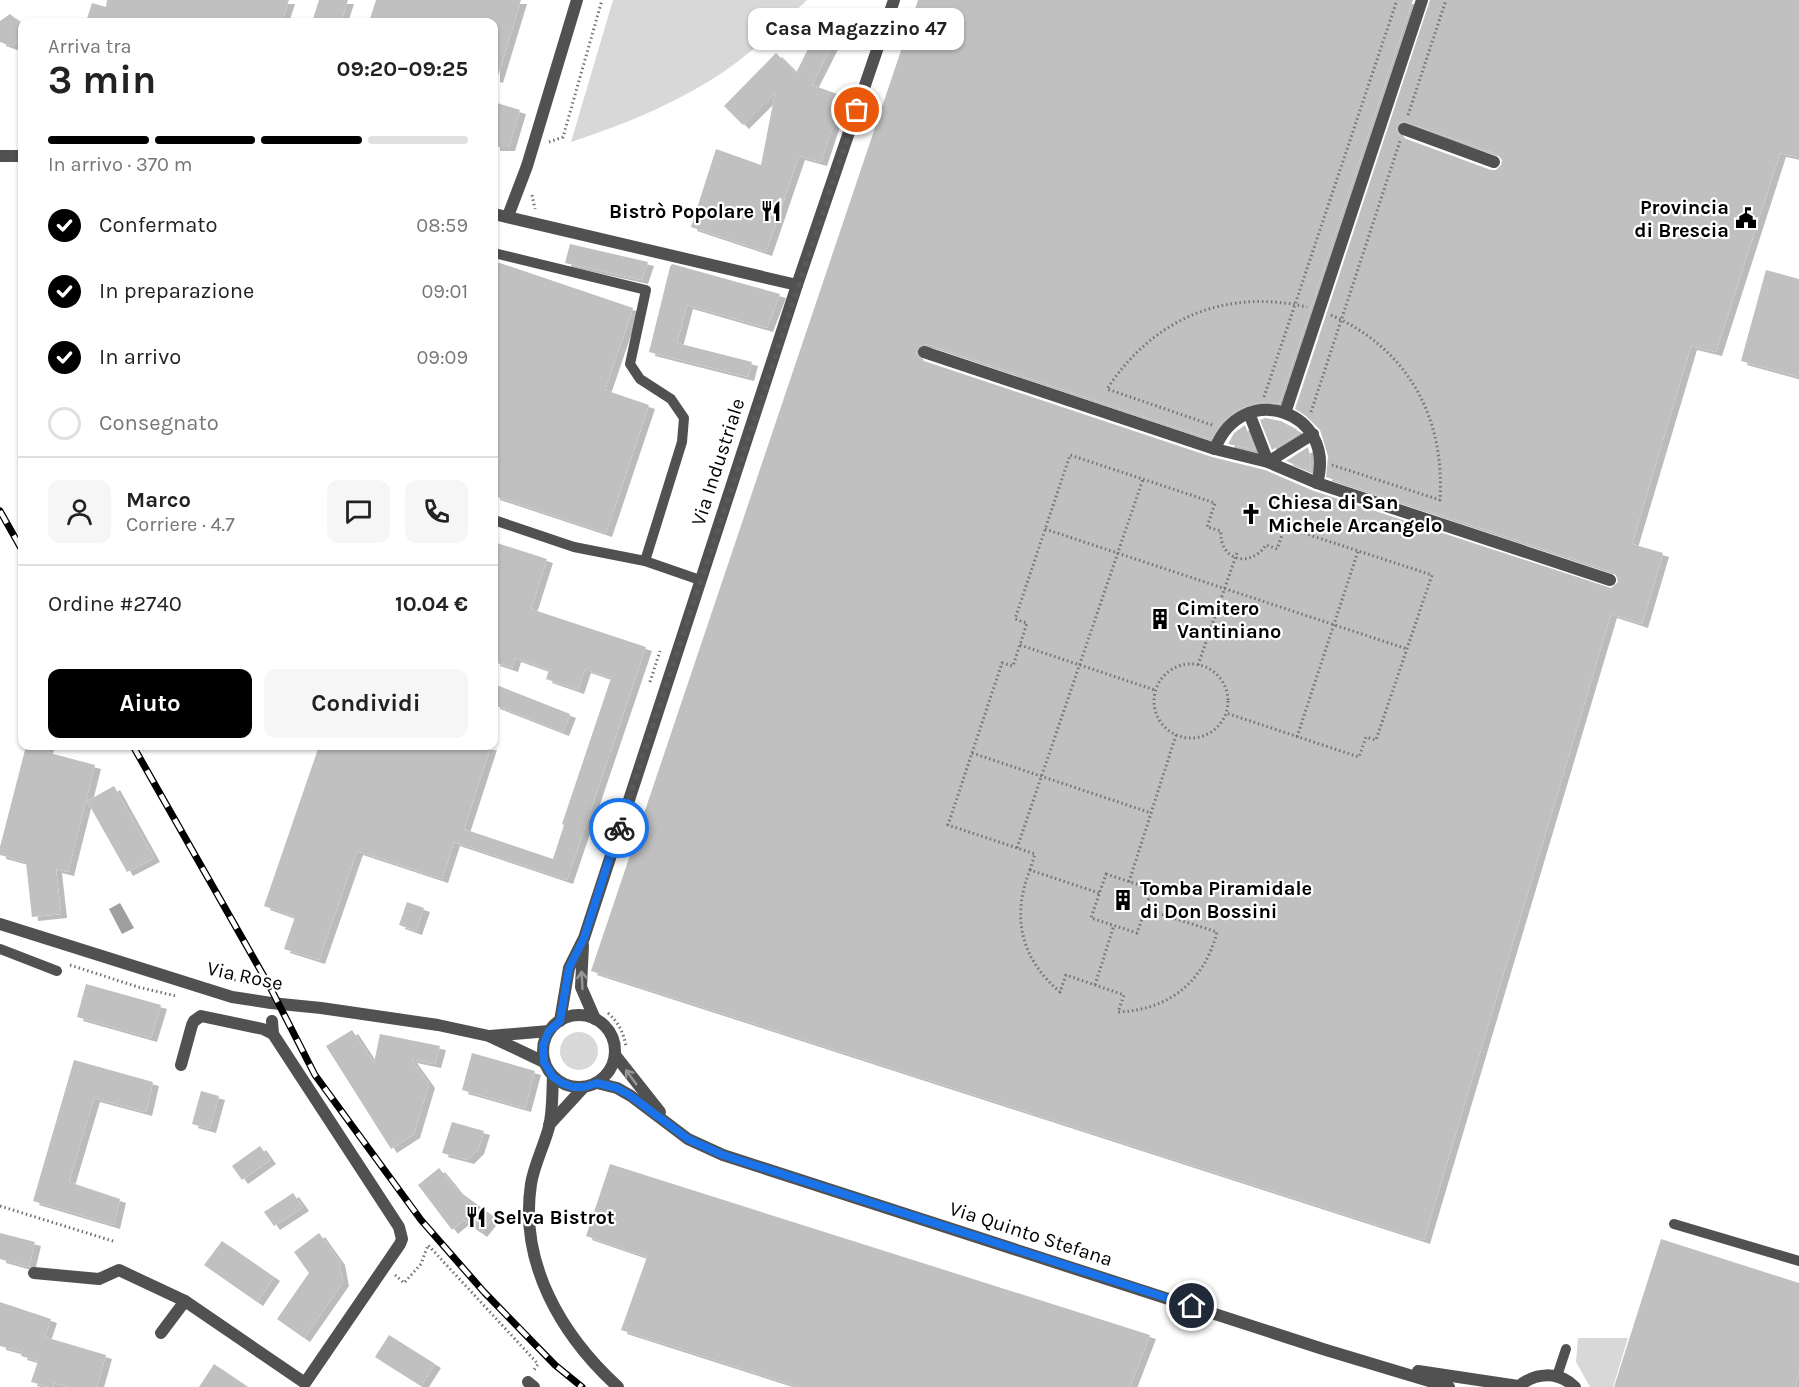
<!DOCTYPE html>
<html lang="it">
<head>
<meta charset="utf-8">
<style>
	body { margin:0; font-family:Karla,sans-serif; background:#f6f6f6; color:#222; height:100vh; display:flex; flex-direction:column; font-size:22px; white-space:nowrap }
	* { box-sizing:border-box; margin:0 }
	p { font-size:20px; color:#767676 }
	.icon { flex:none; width:33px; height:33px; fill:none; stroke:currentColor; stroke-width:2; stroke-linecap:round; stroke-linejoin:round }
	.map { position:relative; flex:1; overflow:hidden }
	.side { position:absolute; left:18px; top:18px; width:480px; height:732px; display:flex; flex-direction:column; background:#fff; border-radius:12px; box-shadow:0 2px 4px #0004 }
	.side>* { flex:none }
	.pin { position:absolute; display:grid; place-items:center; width:51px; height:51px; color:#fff; margin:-26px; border:3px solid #fff; border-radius:50%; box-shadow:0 2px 6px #0007 }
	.courier { position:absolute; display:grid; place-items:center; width:60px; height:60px; margin:-30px; border:4px solid #1a73e8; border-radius:50%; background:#fff; color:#222; box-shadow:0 2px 8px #0007 }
	.bubble { position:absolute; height:42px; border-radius:12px; background:#fff; box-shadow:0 2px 4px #0004; font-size:20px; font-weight:700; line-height:42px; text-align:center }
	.headline em { font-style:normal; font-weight:700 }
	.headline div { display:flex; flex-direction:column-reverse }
	.headline { display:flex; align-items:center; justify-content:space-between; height:102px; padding:0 30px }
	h1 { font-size:39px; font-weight:700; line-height:45px }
	.bar { display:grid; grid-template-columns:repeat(4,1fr); gap:9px 6px; align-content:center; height:72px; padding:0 30px }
	.bar i { height:8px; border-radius:4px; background:#e0e0e0 }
	.bar .current { background:#000 }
	.bar p { grid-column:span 4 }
	.line { display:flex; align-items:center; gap:15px; padding:0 30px; border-top:2px solid #e0e0e0 }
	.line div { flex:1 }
	.round { display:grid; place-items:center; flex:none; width:63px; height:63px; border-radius:12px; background:#f6f6f6 }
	ol { padding:0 30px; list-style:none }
	li { display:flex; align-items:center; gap:18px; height:66px }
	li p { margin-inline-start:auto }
	li .icon { padding:6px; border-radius:50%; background:#000; color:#fff; stroke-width:4 }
	li:last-child { color:#767676 }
	li i { width:33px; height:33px; border:3px solid #e0e0e0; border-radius:50% }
	.button { display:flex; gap:12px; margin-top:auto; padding:12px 30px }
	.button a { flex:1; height:69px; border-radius:12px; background:#000; color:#fff; font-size:24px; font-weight:700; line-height:69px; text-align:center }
	.button a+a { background:#f6f6f6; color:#222 }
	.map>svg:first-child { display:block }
</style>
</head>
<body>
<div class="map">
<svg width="1799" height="1387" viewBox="0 0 1799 1387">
	<defs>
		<filter id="shadow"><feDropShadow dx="6" dy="4" stdDeviation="0" flood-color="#0004"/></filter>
	</defs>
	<rect width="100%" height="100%" fill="#fff"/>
	<!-- green -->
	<g fill="#d8d8d8">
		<path d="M613,0H807C777,29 746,58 711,80C667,107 620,126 571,142Z"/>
		<circle cx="579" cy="1051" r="19"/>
		<path d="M1578,1338H1628L1613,1387H1590L1576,1362Z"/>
	</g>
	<!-- water -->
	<path fill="#9f9f9f" d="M120,903L134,928L122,934L109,909Z"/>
	<!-- building -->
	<g fill="#c0c0c0" fill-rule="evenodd" filter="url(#shadow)">
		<path d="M107,0H289L282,22H86L92,3L106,7Z"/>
		<path d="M319,0H348L341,22H312Z"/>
		<path d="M376,0H521L497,79L494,78V22H369Z"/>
		<path d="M918,0H1413L1279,404L1263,402L1241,408L1223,421L1211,439L927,344L918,346L916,354L921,360L1212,457L1265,470L1314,491L1611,588L1618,582L1616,575L1613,572L1326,477L1328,456L1320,430L1305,415L1295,409L1430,0H1799V157L1780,153L1716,352L1691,346L1632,544L1663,553L1642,624L1611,614L1424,1240L591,971ZM1402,121L1497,154L1502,160L1501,165L1496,170H1491L1401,137L1396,130L1397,126Z"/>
		<path d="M826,13L844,22L812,85L843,96L821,162L799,156L766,252L691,227L716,149L761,165L775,93L743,125L724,106L776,53L796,73Z"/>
		<path d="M10,14L22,24V40L11,46L0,42V21Z"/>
		<path d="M494,102L520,110L509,147H494Z"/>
		<path d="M570,244L648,262L642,280L565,263Z"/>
		<path d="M494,261L633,308L605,390L649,405L606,533L494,496Z"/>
		<path d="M672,264L780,294L767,328L687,305L677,343L752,362L748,377L649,352L670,267Z"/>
		<path d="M1766,270L1799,279V377L1741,361Z"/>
		<path d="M1265,418L1281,421L1296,429L1299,433L1272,450L1260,420Z"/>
		<path d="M1245,425L1255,450L1228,444L1234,433Z"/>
		<path d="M1308,447L1311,459L1310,471L1286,461Z"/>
		<path d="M494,542L547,559L531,609L646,647L567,880L454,842L442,879L357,851L319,960L284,949L295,917L264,906L319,746H491L464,829L553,859L564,825L562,824L611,678L585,669L578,690L546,679L549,670L515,658L512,668L494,662Z"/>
		<path d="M494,684L570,714L563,732L494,705Z"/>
		<path d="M26,746H48L46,752L95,765L68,872L56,869L61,914L32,917L26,862L0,855V847Z"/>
		<path d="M114,786L154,858L127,872L87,801Z"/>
		<path d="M407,902L424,908L416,931L399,925Z"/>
		<path d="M86,984L161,1005L151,1038L77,1017Z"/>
		<path d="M352,1030L374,1063L380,1034L440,1046L435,1064L411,1059L429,1084L414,1134L391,1149L326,1046Z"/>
		<path d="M472,1053L535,1071L525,1108L462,1090Z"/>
		<path d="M74,1060L153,1082L146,1112L94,1098L69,1182L120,1199L114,1225L33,1201Z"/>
		<path d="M201,1091L219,1096L210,1129L192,1124Z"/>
		<path d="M452,1122L484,1131L478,1150L468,1160L442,1153Z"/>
		<path d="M260,1146L270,1160L242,1180L232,1166Z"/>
		<path d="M610,1164L1150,1335L1130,1387H799L621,1330L647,1257L586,1236Z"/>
		<path d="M439,1168L457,1190L494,1217L481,1233L464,1220L452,1230L418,1185Z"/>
		<path d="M293,1193L303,1207L274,1226L264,1212Z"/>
		<path d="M0,1233L35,1242L29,1267L0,1259Z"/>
		<path d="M319,1233L339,1261L343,1282L304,1338L277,1319L309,1273L294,1252Z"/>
		<path d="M1661,1239L1799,1283V1373L1795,1387H1614Z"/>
		<path d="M222,1241L274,1277L257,1302L204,1265Z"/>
		<path d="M0,1302L51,1319L45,1337L106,1355L97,1387H68L54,1383L53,1387H50L31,1382L38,1361L21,1356L22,1352L0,1346Z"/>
		<path d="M389,1335L435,1364L421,1386L375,1357Z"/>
		<path d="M214,1364L248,1387H199Z"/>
	</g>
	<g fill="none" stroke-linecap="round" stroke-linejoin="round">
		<!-- path -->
		<g stroke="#737373" stroke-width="3" stroke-dasharray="1.5 3" stroke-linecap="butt">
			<path d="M1408,115L1446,0"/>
			<path d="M549,142L563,137L602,0"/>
			<path d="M532,195L535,209"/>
			<path d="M1331,315C1408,349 1445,417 1440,500L1332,465"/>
			<path d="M1264,397L1397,0"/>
			<path d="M1311,412L1400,141"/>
			<path d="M1212,425L1107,389C1153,319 1224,288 1307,307"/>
			<path d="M1045,529L1407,649"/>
			<path d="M1020,645L1155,690"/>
			<circle cx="1191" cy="701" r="37"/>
			<path d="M1198,665L1237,553"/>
			<path d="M650,682L660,651"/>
			<path d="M1297,737L1358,551"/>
			<path d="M972,753L1151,813"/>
			<path d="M1017,848L1143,479"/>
			<path d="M1030,870L1035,854L948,825L1002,663L1013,666L1027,623L1015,619L1070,455L1215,503L1207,527L1221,531C1219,560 1250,569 1266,545L1277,549L1285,527L1432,575L1376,740L1366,737L1359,757L1226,713"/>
			<path d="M1106,874L1152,889L1137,933L1091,918Z"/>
			<path d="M1129,882L1176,735"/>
			<path d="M1099,893L1030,870C1011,917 1021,959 1060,992L1066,975L1124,995L1118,1012C1169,1010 1204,982 1217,932L1145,909"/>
			<path d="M70,965L138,987L176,996"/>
			<path d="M221,977L258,985"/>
			<path d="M1095,985L1114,925"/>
			<path d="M608,1013C619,1023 623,1032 626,1046"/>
			<path d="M0,1206L116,1242"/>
			<path d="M395,1275L404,1283L421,1264L428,1245L538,1364L534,1370"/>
		</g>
		<!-- lane -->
		<g stroke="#515151" stroke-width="10">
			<path d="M494,253L646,290L630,364L640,379L671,399L684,418L682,442L645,561"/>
			<path d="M494,520L574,547L645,561L700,580"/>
			<path d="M0,949L57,971"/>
			<path d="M1674,1224L1799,1261"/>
			<path d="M1557,1376L1566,1349"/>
		</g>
		<!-- street -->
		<g stroke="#515151" stroke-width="12">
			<path d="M1404,129L1494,162"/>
			<path d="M0,156H22"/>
			<path d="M494,214L797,285"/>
			<path d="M508,216L527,166L577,0"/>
			<path d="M924,352L1215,449L1268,462L1317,483L1610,580"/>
			<path d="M1249,413L1268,462L1313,434"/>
			<path d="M1285,413L1422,0"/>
			<path d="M1215,449C1242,379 1338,411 1317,483"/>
			<path d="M0,924L232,997L271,1003L321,1008L438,1025L489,1036L544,1062"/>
			<path d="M583,945L581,987L595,1019"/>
			<circle cx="579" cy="1051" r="36"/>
			<path d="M560,1021L569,968L584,938L797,285L894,0"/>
			<path d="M490,1036L549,1031"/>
			<path d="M615,1055L660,1112"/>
			<path d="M181,1065L192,1025L194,1021L201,1016L263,1029L273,1034"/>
			<path d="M553,1077C552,1093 553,1111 549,1127C544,1146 534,1165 531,1184C519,1263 561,1335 618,1387"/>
			<path d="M597,1083L617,1088L631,1096L688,1139L723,1155L1326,1350L1449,1387"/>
			<path d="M549,1125L584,1087"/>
			<path d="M34,1273L99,1279L119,1270L185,1301L305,1383L400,1244L402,1239L399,1227L273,1034L272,1021"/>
			<path d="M161,1333L185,1301"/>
			<path d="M1418,1371L1518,1386"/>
			<path d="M528,1382L534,1387"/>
			<path d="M1518,1387C1535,1372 1558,1371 1575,1387"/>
		</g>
		<defs>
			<g id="rail">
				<path d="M0,511L22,550"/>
				<path d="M133,746L270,987L315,1075L421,1220L484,1292L555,1365L582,1387"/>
			</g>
		</defs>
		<!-- rail casing -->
		<use href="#rail" stroke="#000" stroke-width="7"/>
		<!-- rail -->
		<use href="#rail" stroke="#fff" stroke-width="4.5" stroke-dasharray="14" stroke-linecap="butt"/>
	</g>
	<!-- one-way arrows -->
	<defs><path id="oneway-shaft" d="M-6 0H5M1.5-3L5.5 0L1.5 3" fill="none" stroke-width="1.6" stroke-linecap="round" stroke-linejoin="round" transform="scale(1.5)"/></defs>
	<g stroke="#979797">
		<use href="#oneway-shaft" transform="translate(582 980) rotate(-93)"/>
		<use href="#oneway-shaft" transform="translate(631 1077) rotate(-126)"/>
	</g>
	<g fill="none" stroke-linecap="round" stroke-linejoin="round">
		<!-- done -->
		<path stroke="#595959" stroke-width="6" stroke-dasharray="0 10.8" d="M619,828L857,110"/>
		<!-- route -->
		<path stroke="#1a73e8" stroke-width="8" d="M619,828L584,938L569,968L560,1021L549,1031L546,1038L543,1046L544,1062L553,1077L562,1083L573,1087H584L597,1083L617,1088L631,1096L688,1139L723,1155L1192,1306"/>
	</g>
	<!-- icons -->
	<defs>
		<symbol id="restaurant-bare" viewBox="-9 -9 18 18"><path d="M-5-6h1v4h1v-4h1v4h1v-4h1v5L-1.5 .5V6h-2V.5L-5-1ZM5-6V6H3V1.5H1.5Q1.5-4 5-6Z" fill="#000" stroke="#fff" stroke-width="2.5" paint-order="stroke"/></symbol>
		<symbol id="civic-bare" viewBox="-9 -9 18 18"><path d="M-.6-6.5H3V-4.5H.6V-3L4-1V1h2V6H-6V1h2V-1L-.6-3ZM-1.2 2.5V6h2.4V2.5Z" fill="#000" stroke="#fff" stroke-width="2.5" paint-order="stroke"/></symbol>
		<symbol id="church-bare" viewBox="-9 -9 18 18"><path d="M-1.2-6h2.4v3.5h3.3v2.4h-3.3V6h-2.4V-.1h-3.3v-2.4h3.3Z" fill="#000" stroke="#fff" stroke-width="2.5" paint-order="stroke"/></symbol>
		<symbol id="building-bare" viewBox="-9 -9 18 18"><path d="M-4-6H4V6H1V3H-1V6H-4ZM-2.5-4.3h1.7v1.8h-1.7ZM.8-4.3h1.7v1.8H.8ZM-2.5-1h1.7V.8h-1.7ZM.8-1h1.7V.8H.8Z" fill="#000" stroke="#fff" stroke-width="2.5" paint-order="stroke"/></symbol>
	</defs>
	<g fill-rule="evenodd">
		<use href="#restaurant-bare" x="756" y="196" width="30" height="30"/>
		<use href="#civic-bare" x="1731" y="203" width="30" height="30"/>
		<use href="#church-bare" x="1236" y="499" width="30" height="30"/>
		<use href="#building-bare" x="1145" y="604" width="30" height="30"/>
		<use href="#building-bare" x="1108" y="885" width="30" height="30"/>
		<use href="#restaurant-bare" x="461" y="1202" width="30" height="30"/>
	</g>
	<g text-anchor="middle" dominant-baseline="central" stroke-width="4.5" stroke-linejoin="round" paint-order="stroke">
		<!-- poi labels -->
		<g font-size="20" font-weight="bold" fill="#000" stroke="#fff" text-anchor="start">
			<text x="1729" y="207" text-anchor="end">Provincia<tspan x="1729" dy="23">di Brescia</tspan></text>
			<text x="754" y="211" text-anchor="end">Bistrò Popolare</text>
			<text x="1268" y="502">Chiesa di San<tspan x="1268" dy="23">Michele Arcangelo</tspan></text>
			<text x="1177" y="608">Cimitero<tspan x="1177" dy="23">Vantiniano</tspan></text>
			<text x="1140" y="888">Tomba Piramidale<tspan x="1140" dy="23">di Don Bossini</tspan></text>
			<text x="493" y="1217">Selva Bistrot</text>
		</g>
		<!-- street labels -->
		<g font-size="20" fill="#000" stroke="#fff">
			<text transform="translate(718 462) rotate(-72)">Via Industriale</text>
			<text transform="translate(245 976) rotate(12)">Via Rose</text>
			<text transform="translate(1031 1234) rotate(18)">Via Quinto Stefana</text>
		</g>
	</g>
</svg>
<div class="pin" style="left:857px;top:110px;background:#ea580c"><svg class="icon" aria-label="bag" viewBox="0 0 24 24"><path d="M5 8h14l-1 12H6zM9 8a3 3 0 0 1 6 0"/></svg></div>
<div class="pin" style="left:1192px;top:1306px;background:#1f2937"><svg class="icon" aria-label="home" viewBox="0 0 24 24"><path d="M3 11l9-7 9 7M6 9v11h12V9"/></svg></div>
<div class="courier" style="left:619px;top:828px"><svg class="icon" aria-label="bike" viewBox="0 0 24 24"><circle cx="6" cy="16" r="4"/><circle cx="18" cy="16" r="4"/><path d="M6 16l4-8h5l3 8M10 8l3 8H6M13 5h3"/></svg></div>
<div class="bubble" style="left:748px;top:8px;width:216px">Casa Magazzino 47</div>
<section class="side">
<div class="headline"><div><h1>3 min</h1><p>Arriva tra</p></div><em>09:20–09:25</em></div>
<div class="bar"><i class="current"></i><i class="current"></i><i class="current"></i><i></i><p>In arrivo · 370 m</p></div>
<ol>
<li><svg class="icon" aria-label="check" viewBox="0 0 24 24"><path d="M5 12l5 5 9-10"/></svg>Confermato<p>08:59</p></li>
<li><svg class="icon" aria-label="check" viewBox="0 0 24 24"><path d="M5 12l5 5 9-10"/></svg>In preparazione<p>09:01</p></li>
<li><svg class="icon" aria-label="check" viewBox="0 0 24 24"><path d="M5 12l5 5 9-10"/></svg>In arrivo<p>09:09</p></li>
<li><i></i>Consegnato</li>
</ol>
<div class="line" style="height:108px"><a class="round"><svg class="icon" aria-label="person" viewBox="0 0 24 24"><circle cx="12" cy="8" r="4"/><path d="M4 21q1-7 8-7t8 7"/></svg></a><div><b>Marco</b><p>Corriere · 4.7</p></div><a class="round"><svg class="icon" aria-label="chat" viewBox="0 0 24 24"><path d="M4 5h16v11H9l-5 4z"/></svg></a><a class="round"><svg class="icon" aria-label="phone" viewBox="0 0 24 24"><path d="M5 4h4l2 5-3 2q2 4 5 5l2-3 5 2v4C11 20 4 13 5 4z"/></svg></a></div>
<div class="line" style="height:78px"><div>Ordine #2740</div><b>10.04 €</b></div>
<div class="button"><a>Aiuto</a><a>Condividi</a></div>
</section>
</div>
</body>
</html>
